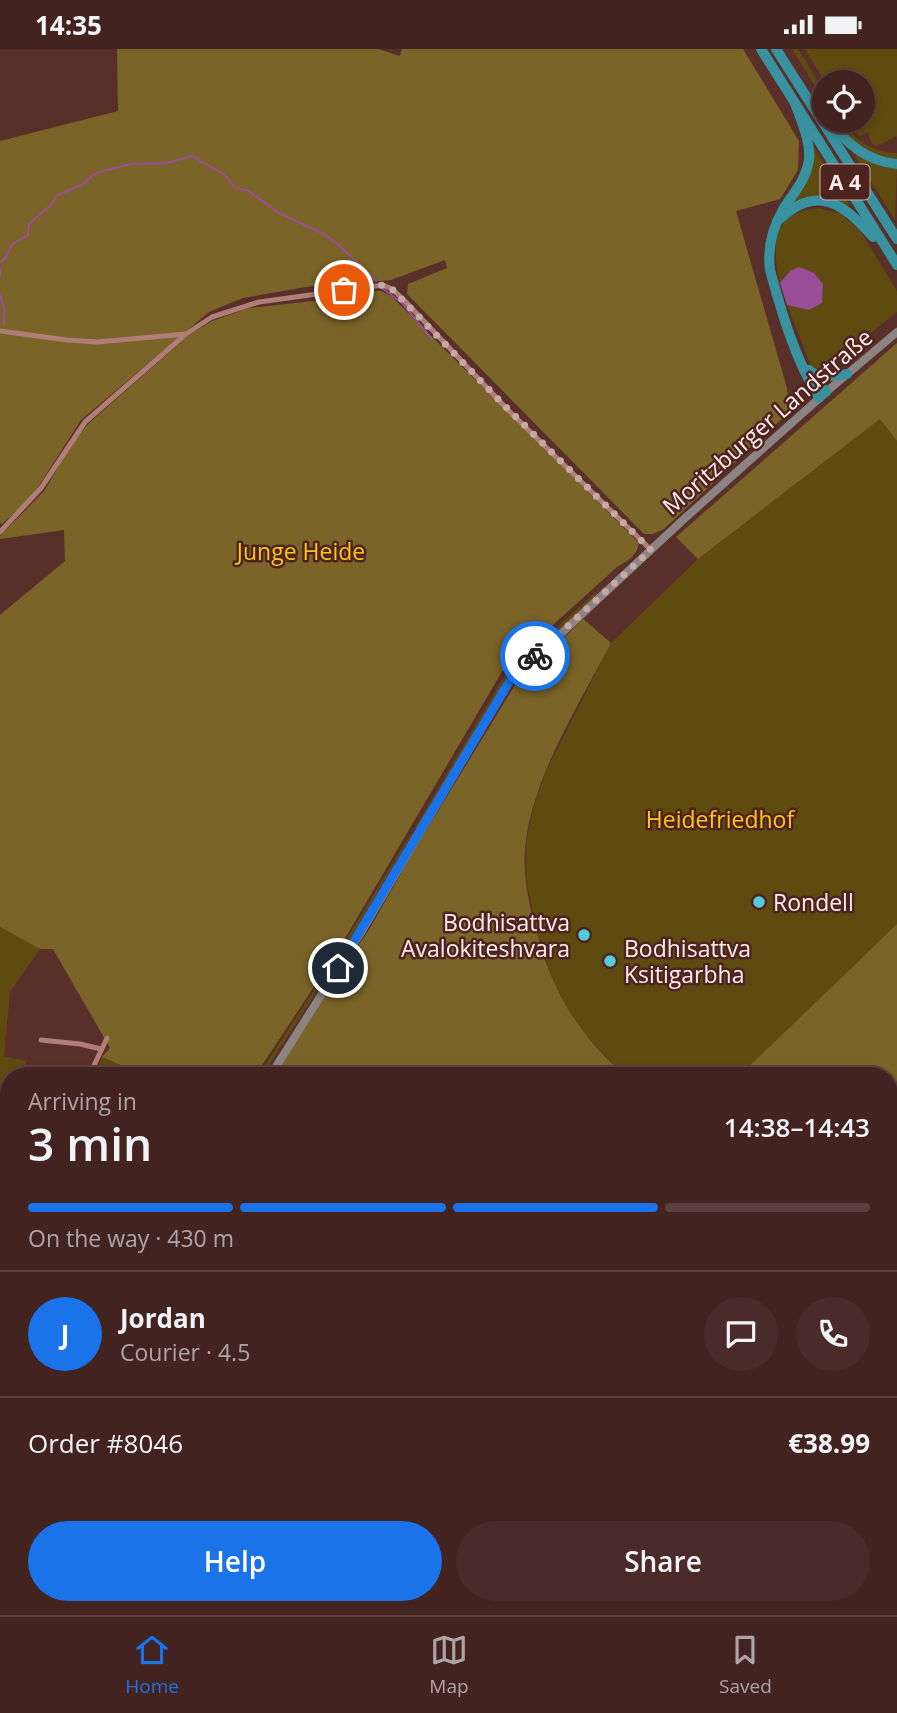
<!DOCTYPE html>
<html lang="en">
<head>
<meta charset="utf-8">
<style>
	body { margin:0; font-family:"Open Sans",sans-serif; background:#4a2b29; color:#f1f3f6; height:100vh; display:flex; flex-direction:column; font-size:26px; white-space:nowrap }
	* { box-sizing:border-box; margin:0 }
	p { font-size:23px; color:#afa4a5 }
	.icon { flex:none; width:38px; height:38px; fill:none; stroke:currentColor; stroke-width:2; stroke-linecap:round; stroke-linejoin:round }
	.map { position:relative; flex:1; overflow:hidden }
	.details { position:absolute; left:0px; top:1018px; width:898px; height:548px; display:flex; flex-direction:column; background:#432320; border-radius:28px 28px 0 0; box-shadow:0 4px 10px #0003,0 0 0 2px #5b403e }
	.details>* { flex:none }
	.fabs { position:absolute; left:812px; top:21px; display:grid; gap:14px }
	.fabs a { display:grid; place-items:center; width:63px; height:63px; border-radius:50%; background:#432320; box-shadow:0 4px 10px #0003,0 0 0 2px #5b403e; font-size:35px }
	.pin { position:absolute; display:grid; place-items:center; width:60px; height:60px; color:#fff; margin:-30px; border:4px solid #fff; border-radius:50%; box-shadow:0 2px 7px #0007 }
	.courier { position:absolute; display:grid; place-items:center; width:70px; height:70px; margin:-35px; border:5px solid #1a73e8; border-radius:50%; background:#fff; color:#222; box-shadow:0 2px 9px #0007 }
	.headline em { font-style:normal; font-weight:600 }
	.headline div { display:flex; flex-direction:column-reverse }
	.headline { display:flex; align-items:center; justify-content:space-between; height:119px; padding:0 28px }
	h1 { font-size:46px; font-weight:600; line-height:52px }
	.bar { display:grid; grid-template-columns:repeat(4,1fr); gap:10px 7px; align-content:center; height:84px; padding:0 28px }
	.bar i { height:9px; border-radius:5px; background:#5b403e }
	.bar .active { background:#1a73e8 }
	.bar p { grid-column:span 4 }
	.line { display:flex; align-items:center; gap:18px; padding:0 28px; border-top:2px solid #5b403e }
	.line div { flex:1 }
	.round { display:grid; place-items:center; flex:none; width:74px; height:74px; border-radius:37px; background:#4a2b29 }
	.button { display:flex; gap:14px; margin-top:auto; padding:14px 28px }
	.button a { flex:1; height:80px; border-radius:42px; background:#1a73e8; color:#fff; font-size:28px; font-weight:600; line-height:80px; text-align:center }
	.button a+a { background:#4a2b29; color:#f1f3f6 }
	.status { display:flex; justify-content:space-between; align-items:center; height:49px; padding:0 35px; background:#432320; direction:ltr }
	.status svg { height:19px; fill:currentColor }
	.tab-bar { display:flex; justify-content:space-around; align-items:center; height:98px; border-top:2px solid #5b403e; background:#432320; font-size:19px; color:#afa4a5 }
	.tab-bar a { display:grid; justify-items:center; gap:4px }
	.tab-bar .active { color:#1a73e8 }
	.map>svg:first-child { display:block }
</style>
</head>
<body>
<div class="status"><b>14:35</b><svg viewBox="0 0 49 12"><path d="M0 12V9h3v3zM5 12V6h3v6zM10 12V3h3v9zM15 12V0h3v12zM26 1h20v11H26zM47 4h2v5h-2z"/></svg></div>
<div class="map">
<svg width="897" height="1566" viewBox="0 0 897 1566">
	<rect width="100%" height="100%" fill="#592f2a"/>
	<!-- green -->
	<g fill="#5f4a10">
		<path d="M792,0H798L824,42V52Z"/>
		<path d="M805,0H897V87L877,97L871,94L868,83L860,87L855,83L852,72H863V33H825Z"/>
		<path d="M837,72H842C855,92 873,103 897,104V111C868,105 853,98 837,72Z"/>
		<path d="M812,95L850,157L832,149L787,161Z"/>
		<path d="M852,102L873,115L897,119L895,171Z"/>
		<path d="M819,159L841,165L861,183L897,242V263L842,307L816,320L811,317L787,256L809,261L790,222L780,234C775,211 769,176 797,164C803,161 812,160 819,159Z"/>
		<path d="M881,369L897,392V875L739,1027H626L585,986L556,942L536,881L526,830V791L534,757L546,722L611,594L698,510Z"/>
		<path d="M604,536L590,553L508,628L417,781L415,779L506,624Z"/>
		<path d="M413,784L341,905L262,1027H258L338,904L410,786Z"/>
		<path d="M0,878L11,882L40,900L10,943L4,1007L26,1012L25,1027H9V1038L0,1037Z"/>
		<path d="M102,1008L146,1027H95Z"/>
		<path d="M889,1400H897V1473L889,1472Z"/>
	</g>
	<!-- forest -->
	<g fill="#7b6428">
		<path d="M117,0H378L400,7L402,0H743L799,92L798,121L780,150L736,162L787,339L789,363L664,480L653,485H644L407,245L408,235L447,219L445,211L391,231L306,238L243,249L209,263L81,371L38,438L20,459L2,475L0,474V92L118,62Z"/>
		<path d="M368,242H381L391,247L639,494C637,507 627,512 617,518L503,621L337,903L255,1027H146L102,1008L110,999L53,900H40L0,878V566L65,512L64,481L0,490V487L44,442L72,395L88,375L189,286L212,272L249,259L322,251Z"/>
		<path d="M897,294V392L880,370L698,510L676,488Z"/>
		<path d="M583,570L611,594C579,656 537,720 526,790C521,825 530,862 540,895C556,950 583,990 626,1027H271L370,879L413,803L515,636Z"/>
		<path d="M897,875V1276L889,1279V1027H739Z"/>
		<path d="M9,1218V1558H496L499,1566H0V1221Z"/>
		<path d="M897,1285V1400L889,1399V1288Z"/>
	</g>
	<!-- water -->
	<path fill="#994e98" d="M799,218L814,224L823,235L822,254L809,261L787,256L780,234L790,222Z"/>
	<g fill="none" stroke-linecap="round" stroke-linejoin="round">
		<!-- stream -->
		<g stroke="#994e98" stroke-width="2">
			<path d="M0,214L6,208L12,195L28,186L29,175L51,156L57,146L82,136L93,126L103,122L131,115L167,114L192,107L225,126L235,139L247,141L279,164L324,185L341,198L376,232"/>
			<path d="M0,220V227"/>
			<path d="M382,239L402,254L432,290"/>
			<path d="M0,245L4,259V276"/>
		</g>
		<!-- minor -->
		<g stroke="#af7e77" stroke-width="5">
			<path d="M0,282L67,291L97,293L186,285"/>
			<path d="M0,483L41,439L85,373L186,285L212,268L259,253L383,236L392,240L403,250L508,361L651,501"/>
			<path d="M41,991L80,995L101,1000"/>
			<path d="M89,1027L107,989"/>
			<path d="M0,1132L9,1130"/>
			<path d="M889,1490L892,1487"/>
			<path d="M889,1528L897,1523"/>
			<path d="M175,1558L176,1566"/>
			<path d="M728,1558L740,1563"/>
			<path d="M777,1558L786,1566"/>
			<path d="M829,1558L836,1566"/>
			<path d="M863,1558L869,1566"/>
		</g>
		<!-- tertiary -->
		<path stroke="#af7e77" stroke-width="7" d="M416,1558L426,1566"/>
		<!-- secondary -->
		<g stroke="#8b8483" stroke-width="8">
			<path d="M270,1027L363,880L509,633L684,470L832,338L897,283"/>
			<path d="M0,1216L9,1214"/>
		</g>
		<!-- motorway -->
		<g stroke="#38929f" stroke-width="10">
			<path d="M761,0L897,216"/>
			<path d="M776,0L897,190"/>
			<path d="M795,54C801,72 811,92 809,111C806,131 794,143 784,159C772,179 767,198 770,221C782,265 795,310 819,349"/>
			<path d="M831,75C850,97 867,112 897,115"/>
			<path d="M781,169C819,134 846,157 873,188"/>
			<path d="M809,321L826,343"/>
			<path d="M811,323L823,328L847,325"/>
		</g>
	</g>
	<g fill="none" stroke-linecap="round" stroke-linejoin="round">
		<!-- done -->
		<path stroke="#c4aaa7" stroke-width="7" stroke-dasharray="0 12.6" d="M344,241L383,236L392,240L504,356L651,501L535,607"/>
		<!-- route -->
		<path stroke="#1a73e8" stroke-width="9" d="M338,919L509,633L535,607"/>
	</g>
	<!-- markers -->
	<g fill="#53cbdb" stroke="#4e2420" stroke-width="2.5">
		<circle cx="759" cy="853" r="7"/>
		<circle cx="584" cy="886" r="7"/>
		<circle cx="610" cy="912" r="7"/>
	</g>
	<g text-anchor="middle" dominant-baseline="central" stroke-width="5" stroke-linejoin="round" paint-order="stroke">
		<!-- shield labels -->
		<rect fill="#4e2420" stroke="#c9b1ad" stroke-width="2" x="820.5" y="115.5" width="49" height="35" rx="5"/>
		<g font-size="21" font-weight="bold" fill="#feedea">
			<text x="845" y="133">A 4</text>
		</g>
		<!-- street labels -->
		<g font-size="23" fill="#feedea" stroke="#4e2420">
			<text transform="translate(767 372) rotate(-41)">Moritzburger Landstraße</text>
		</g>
		<!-- park labels -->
		<g font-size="23" fill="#fcc51c" stroke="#4e2420">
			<text x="301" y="502">Junge Heide</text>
			<text x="720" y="770">Heidefriedhof</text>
		</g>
		<!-- poi labels -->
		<g font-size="23" fill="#feedea" stroke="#4e2420" text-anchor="start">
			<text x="773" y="853">Rondell</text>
			<text x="570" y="873" text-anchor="end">Bodhisattva<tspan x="570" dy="26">Avalokiteshvara</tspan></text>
			<text x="624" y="899">Bodhisattva<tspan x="624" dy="26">Ksitigarbha</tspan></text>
		</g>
	</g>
</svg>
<div class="fabs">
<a><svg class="icon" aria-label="locate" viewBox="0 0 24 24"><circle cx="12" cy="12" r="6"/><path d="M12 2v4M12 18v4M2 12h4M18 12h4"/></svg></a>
</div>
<div class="pin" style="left:344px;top:241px;background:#ea580c"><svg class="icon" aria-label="bag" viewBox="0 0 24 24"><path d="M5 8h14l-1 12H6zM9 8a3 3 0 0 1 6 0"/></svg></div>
<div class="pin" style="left:338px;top:919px;background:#1f2937"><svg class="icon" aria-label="home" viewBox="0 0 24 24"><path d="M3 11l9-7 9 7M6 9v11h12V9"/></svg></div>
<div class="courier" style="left:535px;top:607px"><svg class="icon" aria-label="bike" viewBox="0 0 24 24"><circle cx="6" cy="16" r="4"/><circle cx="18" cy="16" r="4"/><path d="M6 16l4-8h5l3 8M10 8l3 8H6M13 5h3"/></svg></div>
<section class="details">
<div class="headline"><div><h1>3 min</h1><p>Arriving in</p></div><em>14:38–14:43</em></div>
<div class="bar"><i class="active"></i><i class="active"></i><i class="active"></i><i></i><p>On the way · 430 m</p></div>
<div class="line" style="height:126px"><b class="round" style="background:#1a73e8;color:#fff">J</b><div><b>Jordan</b><p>Courier · 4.5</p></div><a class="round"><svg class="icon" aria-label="chat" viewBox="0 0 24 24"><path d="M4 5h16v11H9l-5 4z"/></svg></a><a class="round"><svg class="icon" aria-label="phone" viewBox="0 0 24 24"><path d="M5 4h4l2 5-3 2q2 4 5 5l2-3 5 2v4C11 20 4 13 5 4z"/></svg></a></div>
<div class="line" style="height:91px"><div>Order #8046</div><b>€38.99</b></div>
<div class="button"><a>Help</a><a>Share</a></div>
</section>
</div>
<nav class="tab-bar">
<a class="active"><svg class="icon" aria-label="home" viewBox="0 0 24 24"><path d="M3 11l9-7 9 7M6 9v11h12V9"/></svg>Home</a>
<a><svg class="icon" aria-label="map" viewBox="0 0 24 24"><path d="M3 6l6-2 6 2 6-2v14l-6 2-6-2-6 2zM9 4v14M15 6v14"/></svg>Map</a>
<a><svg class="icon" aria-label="saved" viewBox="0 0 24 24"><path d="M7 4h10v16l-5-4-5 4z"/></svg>Saved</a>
</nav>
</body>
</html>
